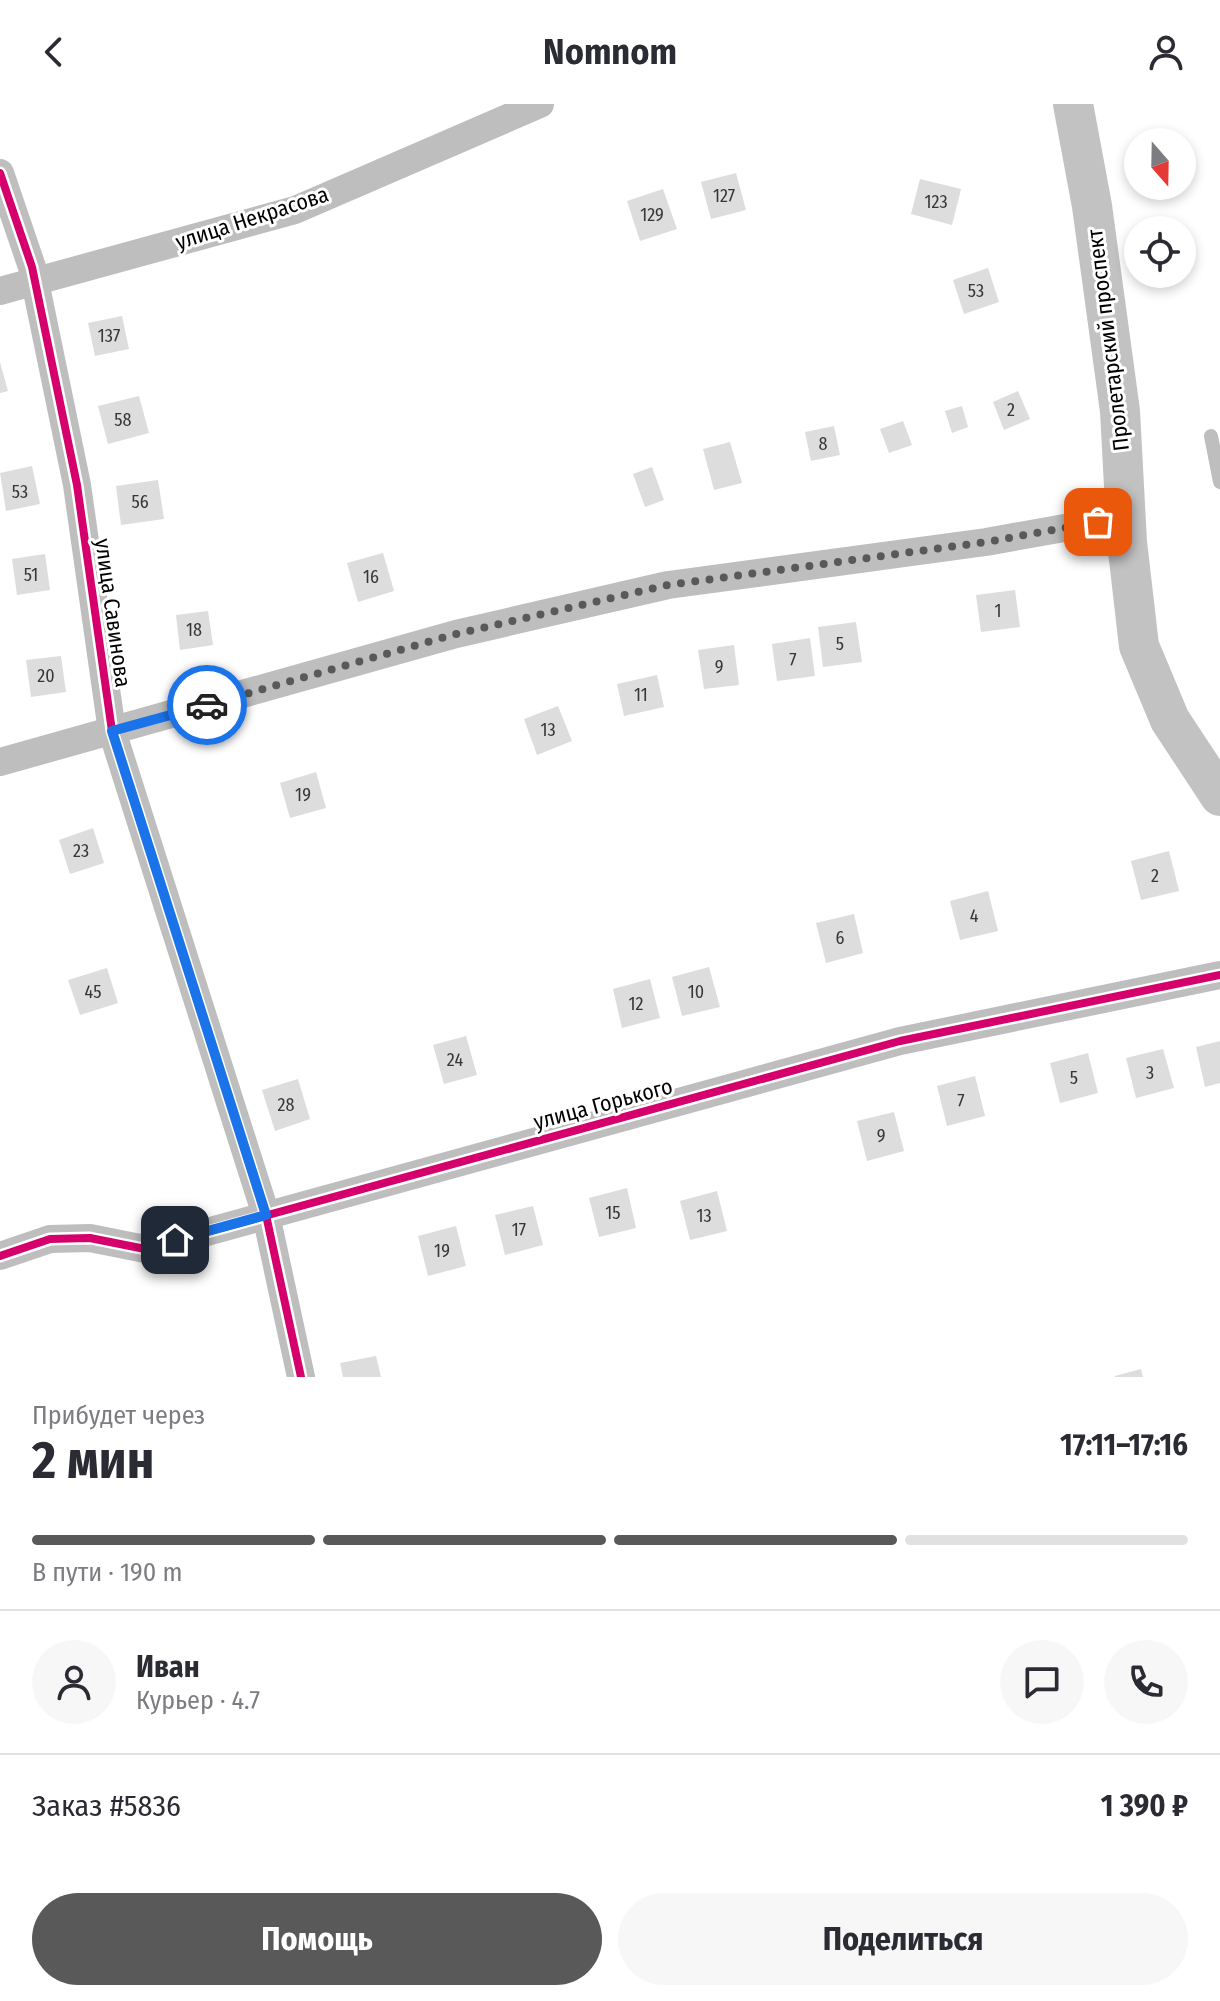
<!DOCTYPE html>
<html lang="ru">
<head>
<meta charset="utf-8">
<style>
	body { margin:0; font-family:"Fira Sans Condensed",sans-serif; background:#f7f7f7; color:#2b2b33; height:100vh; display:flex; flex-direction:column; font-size:30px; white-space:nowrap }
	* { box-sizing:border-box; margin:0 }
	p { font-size:26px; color:#7c7c81 }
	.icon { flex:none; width:44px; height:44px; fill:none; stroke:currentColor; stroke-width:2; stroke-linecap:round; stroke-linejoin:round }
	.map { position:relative; height:1273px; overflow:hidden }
	.side { display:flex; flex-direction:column; background:#fff; flex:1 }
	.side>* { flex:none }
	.needle { width:52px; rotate:160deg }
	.buttons { position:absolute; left:1124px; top:24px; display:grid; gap:16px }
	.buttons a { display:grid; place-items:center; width:72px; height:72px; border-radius:50%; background:#fff; box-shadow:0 4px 12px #0003; font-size:40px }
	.pin { position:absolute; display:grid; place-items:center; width:68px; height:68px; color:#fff; margin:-34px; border-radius:16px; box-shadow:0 4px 12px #0006 }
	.courier { position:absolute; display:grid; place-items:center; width:80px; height:80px; margin:-40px; border:6px solid #1a73e8; border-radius:50%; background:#fff; color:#222; box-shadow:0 2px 10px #0007 }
	.headline em { font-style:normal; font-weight:700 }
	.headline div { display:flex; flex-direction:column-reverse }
	.headline { display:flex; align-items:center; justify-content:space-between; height:136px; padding:0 32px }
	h1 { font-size:52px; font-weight:700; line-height:60px }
	.bar { display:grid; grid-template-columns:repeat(4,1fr); gap:12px 8px; align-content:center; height:96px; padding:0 32px }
	.bar i { height:10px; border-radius:6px; background:#e1e1e2 }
	.bar .current { background:#595959 }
	.bar p { grid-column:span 4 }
	.line { display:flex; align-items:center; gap:20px; padding:0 32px; border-top:2px solid #e1e1e2 }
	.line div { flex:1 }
	.round { display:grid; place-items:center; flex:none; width:84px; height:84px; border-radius:42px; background:#f7f7f7 }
	.primary-button { display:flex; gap:16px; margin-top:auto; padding:16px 32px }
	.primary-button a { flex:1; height:92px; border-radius:48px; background:#595959; color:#fff; font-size:32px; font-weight:700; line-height:92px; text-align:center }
	.primary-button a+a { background:#f7f7f7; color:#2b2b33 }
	header { display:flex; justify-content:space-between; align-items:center; height:104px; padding:0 32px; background:#fff; font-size:36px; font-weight:700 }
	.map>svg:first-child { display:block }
</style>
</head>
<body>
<header><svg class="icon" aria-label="back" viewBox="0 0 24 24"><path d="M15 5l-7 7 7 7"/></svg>Nomnom<svg class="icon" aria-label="person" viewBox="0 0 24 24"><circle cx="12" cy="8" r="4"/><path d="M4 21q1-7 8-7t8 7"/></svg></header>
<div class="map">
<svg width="1220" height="1273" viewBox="0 0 1220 1273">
	<rect width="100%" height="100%" fill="#fff"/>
	<!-- building -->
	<g fill="#ddd">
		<path d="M736,69L746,106L711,115L701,78Z"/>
		<path d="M920,75L961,85L952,121L911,110Z"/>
		<path d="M663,85L677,125L640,137L627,97Z"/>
		<path d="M988,164L999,198L964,210L953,176Z"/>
		<path d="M122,212L129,245L95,252L88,219Z"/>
		<path d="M0,258L8,287L0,289Z"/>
		<path d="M1018,287L1030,315L1004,326L993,298Z"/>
		<path d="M139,292L149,329L108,340L98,302Z"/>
		<path d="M962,302L968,323L952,329L945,307Z"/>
		<path d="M903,317L912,341L889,349L880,325Z"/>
		<path d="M834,322L840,351L811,357L805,328Z"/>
		<path d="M730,338L742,379L714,386L703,345Z"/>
		<path d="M32,362L40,400L6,407L0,369Z"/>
		<path d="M652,363L664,396L645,403L633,370Z"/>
		<path d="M158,376L164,415L121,421L116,382Z"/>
		<path d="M383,449L394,487L358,498L347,459Z"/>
		<path d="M45,450L50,486L17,491L12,455Z"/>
		<path d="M1015,486L1020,523L981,528L976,491Z"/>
		<path d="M208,507L213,541L180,546L176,511Z"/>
		<path d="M856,518L862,558L823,563L818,523Z"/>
		<path d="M810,534L815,572L777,577L772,540Z"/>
		<path d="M734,541L739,581L704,585L698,546Z"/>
		<path d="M61,552L66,588L31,593L26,556Z"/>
		<path d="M657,571L664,603L624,612L617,580Z"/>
		<path d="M558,602L572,637L537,651L524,615Z"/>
		<path d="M316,668L326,704L290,714L280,679Z"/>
		<path d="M93,724L104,759L70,770L59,736Z"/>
		<path d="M1169,747L1179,787L1141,796L1131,757Z"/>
		<path d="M988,787L998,827L960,836L950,797Z"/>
		<path d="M854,810L863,849L826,859L816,819Z"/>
		<path d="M709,863L720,903L682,912L672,873Z"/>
		<path d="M107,864L118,899L80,911L68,876Z"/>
		<path d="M650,875L660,914L622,924L613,885Z"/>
		<path d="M466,932L477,971L444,980L433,941Z"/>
		<path d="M1220,937V979L1205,983L1196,943Z"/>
		<path d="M1163,945L1174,984L1136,994L1126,954Z"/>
		<path d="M1088,949L1098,989L1060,999L1050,959Z"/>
		<path d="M975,972L985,1012L947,1022L937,982Z"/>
		<path d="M298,975L310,1015L275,1027L262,986Z"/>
		<path d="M894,1008L904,1047L867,1057L857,1017Z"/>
		<path d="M627,1084L636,1124L599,1133L589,1094Z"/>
		<path d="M717,1087L727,1127L690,1136L680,1097Z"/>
		<path d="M533,1102L543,1141L505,1151L495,1111Z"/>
		<path d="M456,1122L466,1162L428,1172L418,1132Z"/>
		<path d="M376,1252L381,1273H343L340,1259Z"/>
		<path d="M1141,1265L1143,1273H1115V1272Z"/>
	</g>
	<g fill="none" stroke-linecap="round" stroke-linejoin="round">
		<!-- lane -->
		<path stroke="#bebebe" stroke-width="14" d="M1211,332L1220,378"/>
		<!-- street -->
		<g stroke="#bebebe" stroke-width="28">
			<path d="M0,69L32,163L77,381L112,627L266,1111L301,1273"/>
			<path d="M0,187L295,106L540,0"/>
			<path d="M0,658L456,530L668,481L986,438L1126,413"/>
			<path d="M0,1152L50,1135L90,1134L145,1145L900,937L1220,871"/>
		</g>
		<!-- secondary -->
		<path stroke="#c2c2c2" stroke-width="40" d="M1073,0L1092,102L1120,307L1127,438L1139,542L1170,616L1220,692"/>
		<defs>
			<g id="cycleway">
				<path d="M0,69L32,163L77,381L112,627L266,1111L301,1273"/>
				<path d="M0,1152L50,1135L90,1134L145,1145L900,937L1220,871"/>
			</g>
		</defs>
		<!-- cycleway casing -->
		<use href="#cycleway" stroke="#fff" stroke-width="13"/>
		<!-- cycleway -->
		<use href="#cycleway" stroke="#d6006c" stroke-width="8"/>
	</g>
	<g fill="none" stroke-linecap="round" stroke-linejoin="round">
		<!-- done -->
		<path stroke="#595959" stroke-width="8" stroke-dasharray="0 14.4" d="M207,601L456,530L668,481L986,438L1098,418"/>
		<!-- route -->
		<path stroke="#1a73e8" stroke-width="10" d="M175,1136L266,1111L112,627L207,601"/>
	</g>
	<g text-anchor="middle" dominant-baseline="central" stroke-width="6" stroke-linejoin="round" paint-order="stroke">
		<!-- number labels -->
		<g font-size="18" fill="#373737">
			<text x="724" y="92">127</text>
			<text x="936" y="98">123</text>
			<text x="652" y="111">129</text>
			<text x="976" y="187">53</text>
			<text x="109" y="232">137</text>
			<text x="1011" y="306">2</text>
			<text x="123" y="316">58</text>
			<text x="823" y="340">8</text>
			<text x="20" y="388">53</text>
			<text x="140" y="398">56</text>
			<text x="31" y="471">51</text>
			<text x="371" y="473">16</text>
			<text x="998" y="507">1</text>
			<text x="194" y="526">18</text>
			<text x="840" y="540">5</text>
			<text x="793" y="556">7</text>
			<text x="719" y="563">9</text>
			<text x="46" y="572">20</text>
			<text x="641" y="591">11</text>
			<text x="548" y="626">13</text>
			<text x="303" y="691">19</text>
			<text x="81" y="747">23</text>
			<text x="1155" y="772">2</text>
			<text x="974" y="812">4</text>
			<text x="840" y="834">6</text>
			<text x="93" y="888">45</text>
			<text x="696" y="888">10</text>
			<text x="636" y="900">12</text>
			<text x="455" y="956">24</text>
			<text x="1150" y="969">3</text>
			<text x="1074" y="974">5</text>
			<text x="961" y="997">7</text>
			<text x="286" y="1001">28</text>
			<text x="881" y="1032">9</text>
			<text x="613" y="1109">15</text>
			<text x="704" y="1112">13</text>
			<text x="519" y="1126">17</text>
			<text x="442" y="1147">19</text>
		</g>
		<!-- street labels -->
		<g font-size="22" fill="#000" stroke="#fff">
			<text transform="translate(252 114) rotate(-18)">улица Некрасова</text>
			<text transform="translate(1108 236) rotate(-97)">Пролетарский проспект</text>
			<text transform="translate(113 509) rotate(82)">улица Савинова</text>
			<text transform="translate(603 1000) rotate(-15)">улица Горького</text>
		</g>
	</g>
</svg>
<div class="buttons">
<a><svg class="needle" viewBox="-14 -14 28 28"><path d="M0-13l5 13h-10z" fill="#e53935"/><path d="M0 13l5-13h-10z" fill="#7c7c81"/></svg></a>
<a><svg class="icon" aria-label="locate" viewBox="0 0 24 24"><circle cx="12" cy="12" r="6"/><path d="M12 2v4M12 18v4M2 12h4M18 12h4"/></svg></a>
</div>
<div class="pin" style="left:1098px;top:418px;background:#ea580c"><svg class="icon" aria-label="bag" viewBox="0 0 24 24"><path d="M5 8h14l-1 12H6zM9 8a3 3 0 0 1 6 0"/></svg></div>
<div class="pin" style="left:175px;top:1136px;background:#1f2937"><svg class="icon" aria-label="home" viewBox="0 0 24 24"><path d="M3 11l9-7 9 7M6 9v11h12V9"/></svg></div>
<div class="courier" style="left:207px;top:601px"><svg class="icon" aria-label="car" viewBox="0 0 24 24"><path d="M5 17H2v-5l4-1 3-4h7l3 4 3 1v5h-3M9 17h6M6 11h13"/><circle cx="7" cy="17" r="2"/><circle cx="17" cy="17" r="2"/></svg></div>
</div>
<section class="side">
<div class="headline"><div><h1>2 мин</h1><p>Прибудет через</p></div><em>17:11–17:16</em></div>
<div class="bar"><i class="current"></i><i class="current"></i><i class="current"></i><i></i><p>В пути · 190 m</p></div>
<div class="line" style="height:144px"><a class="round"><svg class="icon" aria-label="person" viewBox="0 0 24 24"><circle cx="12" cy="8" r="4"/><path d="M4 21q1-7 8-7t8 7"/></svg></a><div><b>Иван</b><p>Курьер · 4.7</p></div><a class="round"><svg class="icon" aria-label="chat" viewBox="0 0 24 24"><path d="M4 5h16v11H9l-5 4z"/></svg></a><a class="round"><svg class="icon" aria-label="phone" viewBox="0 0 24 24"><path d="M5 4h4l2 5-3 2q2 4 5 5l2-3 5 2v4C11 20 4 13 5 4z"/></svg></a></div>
<div class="line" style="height:104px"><div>Заказ #5836</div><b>1 390 ₽</b></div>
<div class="primary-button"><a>Помощь</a><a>Поделиться</a></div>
</section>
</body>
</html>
